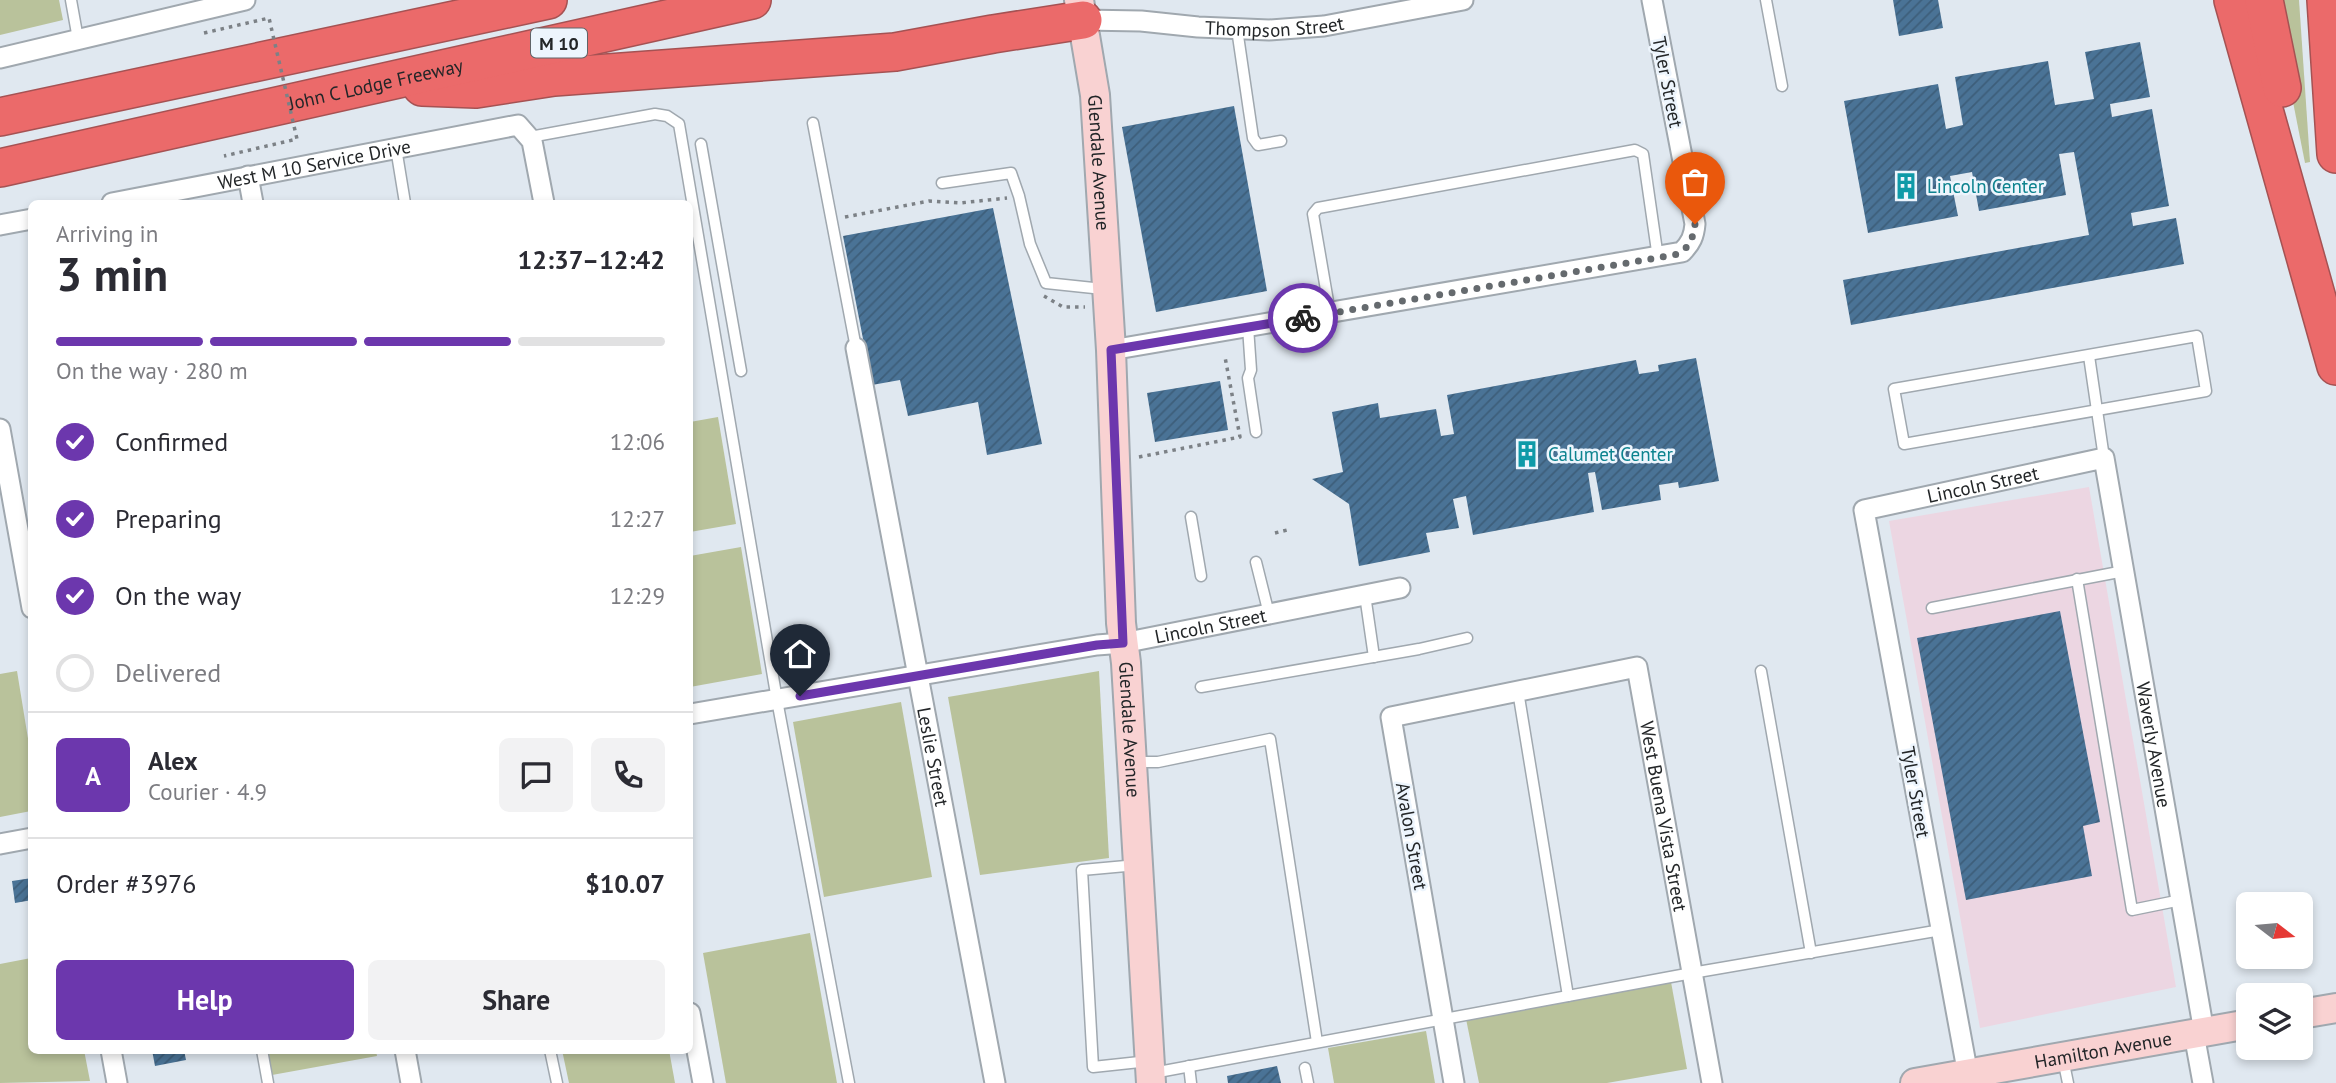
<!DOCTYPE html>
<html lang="en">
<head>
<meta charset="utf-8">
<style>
	body { margin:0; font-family:"PT Sans",sans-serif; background:#f2f2f3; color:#2b2b33; height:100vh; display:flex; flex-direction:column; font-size:26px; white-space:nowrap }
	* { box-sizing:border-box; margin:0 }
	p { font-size:23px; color:#7c7c81 }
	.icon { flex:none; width:38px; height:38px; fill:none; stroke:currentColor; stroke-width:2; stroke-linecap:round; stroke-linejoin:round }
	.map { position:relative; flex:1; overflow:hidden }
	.side { position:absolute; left:28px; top:200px; width:665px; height:854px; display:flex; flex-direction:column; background:#fff; border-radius:10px; box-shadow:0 4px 10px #0003 }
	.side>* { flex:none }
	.needle { width:46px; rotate:106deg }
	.controls { position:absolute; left:2236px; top:892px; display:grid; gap:14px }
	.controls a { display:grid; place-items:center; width:77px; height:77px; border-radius:10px; background:#fff; box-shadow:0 4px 10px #0003; font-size:35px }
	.pin { position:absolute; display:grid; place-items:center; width:60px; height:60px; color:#fff; margin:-72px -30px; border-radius:50% 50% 50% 0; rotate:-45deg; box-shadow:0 0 7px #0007 }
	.pin .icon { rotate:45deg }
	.courier { position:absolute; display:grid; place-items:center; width:70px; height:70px; margin:-35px; border:5px solid #6c37ad; border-radius:50%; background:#fff; color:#222; box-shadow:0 2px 9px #0007 }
	.summary em { font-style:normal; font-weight:700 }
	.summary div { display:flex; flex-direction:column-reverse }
	.summary { display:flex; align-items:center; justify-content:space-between; height:119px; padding:0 28px }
	h1 { font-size:46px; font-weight:700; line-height:52px }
	.bar { display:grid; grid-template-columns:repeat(4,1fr); gap:10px 7px; align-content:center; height:84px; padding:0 28px }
	.bar i { height:9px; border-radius:5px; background:#e1e1e2 }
	.bar .current { background:#6c37ad }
	.bar p { grid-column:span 4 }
	.line { display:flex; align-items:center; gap:18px; padding:0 28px; border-top:2px solid #e1e1e2 }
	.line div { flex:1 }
	.round { display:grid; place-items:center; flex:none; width:74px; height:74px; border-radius:10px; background:#f2f2f3 }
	ol { padding:0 28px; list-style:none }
	li { display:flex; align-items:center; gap:21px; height:77px }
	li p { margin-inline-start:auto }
	li .icon { padding:7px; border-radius:50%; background:#6c37ad; color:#fff; stroke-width:4 }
	li:last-child { color:#7c7c81 }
	li i { width:38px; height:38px; border:4px solid #e1e1e2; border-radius:50% }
	.button { display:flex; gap:14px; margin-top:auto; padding:14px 28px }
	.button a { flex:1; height:80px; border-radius:10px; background:#6c37ad; color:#fff; font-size:28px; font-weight:700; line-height:80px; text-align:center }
	.button a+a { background:#f2f2f3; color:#2b2b33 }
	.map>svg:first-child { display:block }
</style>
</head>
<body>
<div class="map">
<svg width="2336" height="1083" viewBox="0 0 2336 1083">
	<defs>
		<pattern id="building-hatch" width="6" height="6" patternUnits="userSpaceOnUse" patternTransform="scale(1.75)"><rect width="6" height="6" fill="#4a7396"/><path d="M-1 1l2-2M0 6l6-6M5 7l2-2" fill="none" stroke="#3d5e7a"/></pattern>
	</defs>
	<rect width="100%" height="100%" fill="#e0e8f0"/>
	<!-- commercial -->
	<path fill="#ecd6e2" d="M2089,487L2176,987L1980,1028L1889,521Z"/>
	<!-- green -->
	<g fill="#b9c29b">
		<path d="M0,0H59L63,20L0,35Z"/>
		<path d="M2273,0H2299L2310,162L2305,163Z"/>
		<path d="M718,417L736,524L690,532V422Z"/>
		<path d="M741,547L762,674L690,687V556Z"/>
		<path d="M17,671L31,757V811L0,817V674Z"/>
		<path d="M1099,671L1109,858L980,875L948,697Z"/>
		<path d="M901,702L932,877L824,897L793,722Z"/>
		<path d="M810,933L837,1083H726L703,953Z"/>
		<path d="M31,958L32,1050H84L90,1081L0,1083V964Z"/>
		<path d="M1671,982L1687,1069L1607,1083H1479L1466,1019Z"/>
		<path d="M1426,1031L1435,1083H1334L1328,1048Z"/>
		<path d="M267,1050H376L377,1056L272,1075Z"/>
		<path d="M562,1050H669L675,1083H569Z"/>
	</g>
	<!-- building -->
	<g fill="url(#building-hatch)">
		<path d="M1893,0H1938L1943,28L1899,36Z"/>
		<path d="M2140,42L2150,97L2110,104L2112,117L2152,109L2169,206L2131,213L2133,226L2176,218L2184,264L1851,325L1843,280L2089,235L2074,152L2059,154L2066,195L1979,211L1972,172L1950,176L1958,216L1868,233L1844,101L1938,84L1946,129L1963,125L1955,77L2048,61L2055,105L2094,99L2085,52Z"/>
		<path d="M1234,106L1267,291L1156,312L1122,127Z"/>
		<path d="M993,208L1042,444L987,455L978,402L908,416L900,380L872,385L843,236Z"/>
		<path d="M1696,358L1719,481L1679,488L1678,482L1659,485L1661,500L1602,510L1595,472L1588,473L1594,512L1473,535L1466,496L1453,499L1459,528L1426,533L1430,552L1359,566L1349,504L1312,479L1343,472L1332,412L1378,403L1380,418L1436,409L1441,436L1454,434L1447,395L1636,360L1639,374L1659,371L1658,365Z"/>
		<path d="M1220,381L1228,430L1155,442L1147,393Z"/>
		<path d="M2060,611L2100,822L2083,826L2092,876L1966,900L1917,638Z"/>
		<path d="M32,878V900L15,903L12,881Z"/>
		<path d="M152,1050H184L186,1060L155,1066Z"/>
		<path d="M1277,1066L1281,1083H1228L1227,1076Z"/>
	</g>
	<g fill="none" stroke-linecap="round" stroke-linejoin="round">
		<defs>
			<g id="lane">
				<path d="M71,0L78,39"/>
				<path d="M1766,0L1782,86"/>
				<path d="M1237,29L1253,138L1258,145L1281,141"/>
				<path d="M813,123L856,348"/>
				<path d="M530,137L655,114L667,116L679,124L777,700L849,1083"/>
				<path d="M701,144L741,371"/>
				<path d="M396,148L405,203"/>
				<path d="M942,183L1011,173L1019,196L1030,244L1046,283L1103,289"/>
				<path d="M1330,313L1313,214L1318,208L1635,150L1643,154L1658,258"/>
				<path d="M1248,327L1251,370L1248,378L1256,432"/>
				<path d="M2197,336L2206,391L1904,444L1894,389Z"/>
				<path d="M2089,356L2104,458"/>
				<path d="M1191,517L1201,576"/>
				<path d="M1256,562L1269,614"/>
				<path d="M2077,579L2132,910L2181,900"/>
				<path d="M1365,595L1374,657"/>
				<path d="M1932,608L2124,571"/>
				<path d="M1761,671L1811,953"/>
				<path d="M1201,687L1419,649L1467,638"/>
				<path d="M1518,691L1568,996"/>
				<path d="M1135,762H1158L1270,739L1317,1042"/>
				<path d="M1137,865L1082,870L1093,1067L1149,1061"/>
				<path d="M262,1050L268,1083"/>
				<path d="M550,1050L557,1083"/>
				<path d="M2063,1059L2068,1083"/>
				<path d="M1189,1066L1191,1083"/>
				<path d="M1305,1068L1308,1083"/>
				<path d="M1153,1073L1692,973L1941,930"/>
			</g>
			<g id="street">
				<path id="s1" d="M1083,20L1141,21L1198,27L1269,30L1324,26L1463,0"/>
				<path d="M0,58L245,0"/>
				<path d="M248,176L253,203"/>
				<path id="s2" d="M112,203L518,125L532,141L544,203"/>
				<path d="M0,225L32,219"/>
				<path id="s3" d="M856,348L995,1083"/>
				<path d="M1111,350L1682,252C1691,243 1694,236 1695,224L1652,0"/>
				<path d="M0,429L32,608"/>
				<path id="s4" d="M690,714L1097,645L1123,643L1400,588"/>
				<path d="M0,844L32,838"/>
				<path d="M690,1013L703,1083"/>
				<path d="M2194,1034L2203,1083"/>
				<path d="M111,1050L117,1083"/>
				<path d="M405,1050L411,1083"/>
				<path id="s5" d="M1968,1075L1864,510L2104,458L2204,1032"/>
				<path id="s6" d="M1454,1083L1391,717L1637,667L1712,1083"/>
			</g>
			<g id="secondary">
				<path id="s7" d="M1079,0L1095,95L1111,350L1121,623L1126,663L1151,1083"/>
				<path d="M2301,1014L2336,1008"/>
				<path id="s8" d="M1915,1083L2249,1024"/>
			</g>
			<g id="highway">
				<path d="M2233,0L2336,366"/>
				<path d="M2264,0L2282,88"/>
				<path d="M2326,0L2336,154"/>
				<path d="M422,87L476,89L554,77L895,52L993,34L1083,20"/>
				<path d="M0,117L548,0"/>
				<path id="s9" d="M0,168L752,0"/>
			</g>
		</defs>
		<!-- lane casing -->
		<use href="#lane" stroke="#a0a8af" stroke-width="13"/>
		<!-- street casing -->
		<use href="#street" stroke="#a0a8af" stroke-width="23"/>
		<!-- secondary casing -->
		<use href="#secondary" stroke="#a0a8af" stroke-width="32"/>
		<!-- highway casing -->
		<use href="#highway" stroke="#a55253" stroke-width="40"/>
		<!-- path -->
		<g stroke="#7c8186" stroke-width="3.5" stroke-dasharray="3.5 5" stroke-linecap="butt">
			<path d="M845,217L929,201L960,203L1007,198"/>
			<path d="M1044,296L1063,307H1085"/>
			<path d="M1139,457L1240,437L1225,357"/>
			<path d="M1275,533L1287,530"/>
		</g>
		<!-- lane -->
		<use href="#lane" stroke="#fff" stroke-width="10"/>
		<!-- street -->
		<use href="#street" stroke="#fff" stroke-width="19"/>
		<!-- secondary -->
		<use href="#secondary" stroke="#f9d2d2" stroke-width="28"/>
		<!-- highway -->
		<use href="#highway" stroke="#eb6a6a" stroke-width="37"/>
		<!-- path-bridge -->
		<path stroke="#7c8186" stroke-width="3.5" stroke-dasharray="3.5 5" stroke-linecap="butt" d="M204,33L269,18L297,139L224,156"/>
	</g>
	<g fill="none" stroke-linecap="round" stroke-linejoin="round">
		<!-- done -->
		<path stroke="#656a6e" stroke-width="7" stroke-dasharray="0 12.6" d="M1303,318L1674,255C1689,250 1693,239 1695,224"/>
		<!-- route -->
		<path stroke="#6c37ad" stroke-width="9" d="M800,696L1097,645L1123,643L1111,350L1303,318"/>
	</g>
	<!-- icons -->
	<defs>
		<symbol id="building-bare" viewBox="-9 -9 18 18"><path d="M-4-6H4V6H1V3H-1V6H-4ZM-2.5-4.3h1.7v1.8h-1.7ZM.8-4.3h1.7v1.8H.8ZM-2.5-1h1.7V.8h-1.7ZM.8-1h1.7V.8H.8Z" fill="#0f9aa8" stroke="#edf5fd" stroke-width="2.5" paint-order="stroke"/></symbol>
	</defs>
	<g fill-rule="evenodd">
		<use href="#building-bare" x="1887" y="167" width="38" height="38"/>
		<use href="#building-bare" x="1508" y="435" width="38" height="38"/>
	</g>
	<g text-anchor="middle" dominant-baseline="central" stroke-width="5" stroke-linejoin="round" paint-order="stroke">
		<!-- shield labels -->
		<rect fill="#edf5fd" stroke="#606468" stroke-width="2" x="531" y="28.5" width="56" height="29" rx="5"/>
		<g font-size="18" font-weight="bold" fill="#232628">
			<text x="559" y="43">M 10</text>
		</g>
		<!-- street labels -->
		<g font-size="19" fill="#232628" stroke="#edf5fd">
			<text stroke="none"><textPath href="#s1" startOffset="192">Thompson Street</textPath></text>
			<text transform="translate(1668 82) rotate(79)">Tyler Street</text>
			<text stroke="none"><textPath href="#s9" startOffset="385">John C Lodge Freeway</textPath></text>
			<text stroke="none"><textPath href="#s2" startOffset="206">West M 10 Service Drive</textPath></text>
			<text stroke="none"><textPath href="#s7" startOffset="164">Glendale Avenue</textPath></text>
			<text stroke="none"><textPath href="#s5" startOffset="696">Lincoln Street</textPath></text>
			<text stroke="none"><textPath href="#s4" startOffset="528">Lincoln Street</textPath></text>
			<text stroke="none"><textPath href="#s7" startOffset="732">Glendale Avenue</textPath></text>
			<text stroke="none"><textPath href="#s5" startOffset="1111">Waverly Avenue</textPath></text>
			<text stroke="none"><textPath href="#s3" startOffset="416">Leslie Street</textPath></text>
			<text transform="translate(1916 792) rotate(80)">Tyler Street</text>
			<text stroke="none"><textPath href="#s6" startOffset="774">West Buena Vista Street</textPath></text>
			<text transform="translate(1412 836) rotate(80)">Avalon Street</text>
			<text stroke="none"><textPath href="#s8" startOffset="191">Hamilton Avenue</textPath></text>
		</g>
		<!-- culture labels -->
		<g font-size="19" fill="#0d838f" stroke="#edf5fd" text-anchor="start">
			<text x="1927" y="186">Lincoln Center</text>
			<text x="1548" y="454">Calumet Center</text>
		</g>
	</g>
</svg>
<div class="controls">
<a><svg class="needle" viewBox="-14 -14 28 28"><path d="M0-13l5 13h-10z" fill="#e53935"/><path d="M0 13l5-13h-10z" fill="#7c7c81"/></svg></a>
<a><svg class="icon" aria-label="layers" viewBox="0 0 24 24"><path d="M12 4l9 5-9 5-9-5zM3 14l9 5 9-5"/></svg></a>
</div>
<div class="pin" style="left:1695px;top:224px;background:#ea580c"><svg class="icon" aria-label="bag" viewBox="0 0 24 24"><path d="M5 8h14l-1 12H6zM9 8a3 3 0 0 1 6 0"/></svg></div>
<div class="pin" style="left:800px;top:696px;background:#1f2937"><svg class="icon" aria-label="home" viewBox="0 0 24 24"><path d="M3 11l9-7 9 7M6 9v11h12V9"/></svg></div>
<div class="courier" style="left:1303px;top:318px"><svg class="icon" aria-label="bike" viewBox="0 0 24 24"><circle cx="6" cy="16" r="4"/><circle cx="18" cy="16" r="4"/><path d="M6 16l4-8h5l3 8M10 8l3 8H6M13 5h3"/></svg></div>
<section class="side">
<div class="summary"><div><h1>3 min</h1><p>Arriving in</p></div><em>12:37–12:42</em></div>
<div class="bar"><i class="current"></i><i class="current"></i><i class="current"></i><i></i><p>On the way · 280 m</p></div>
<ol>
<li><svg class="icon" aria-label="check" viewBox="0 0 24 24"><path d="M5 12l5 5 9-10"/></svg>Confirmed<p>12:06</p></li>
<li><svg class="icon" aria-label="check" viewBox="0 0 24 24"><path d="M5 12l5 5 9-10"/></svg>Preparing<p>12:27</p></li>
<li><svg class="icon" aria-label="check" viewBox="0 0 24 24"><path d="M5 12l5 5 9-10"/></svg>On the way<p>12:29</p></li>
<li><i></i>Delivered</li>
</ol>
<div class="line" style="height:126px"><b class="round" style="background:#6c37ad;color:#fff">A</b><div><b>Alex</b><p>Courier · 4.9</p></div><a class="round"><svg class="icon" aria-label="chat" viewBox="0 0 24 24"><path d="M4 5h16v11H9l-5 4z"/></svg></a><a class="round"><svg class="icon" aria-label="phone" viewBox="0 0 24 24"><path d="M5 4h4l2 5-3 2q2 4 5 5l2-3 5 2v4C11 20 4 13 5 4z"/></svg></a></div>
<div class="line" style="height:91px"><div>Order #3976</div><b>$10.07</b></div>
<div class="button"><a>Help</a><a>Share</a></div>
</section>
</div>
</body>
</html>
